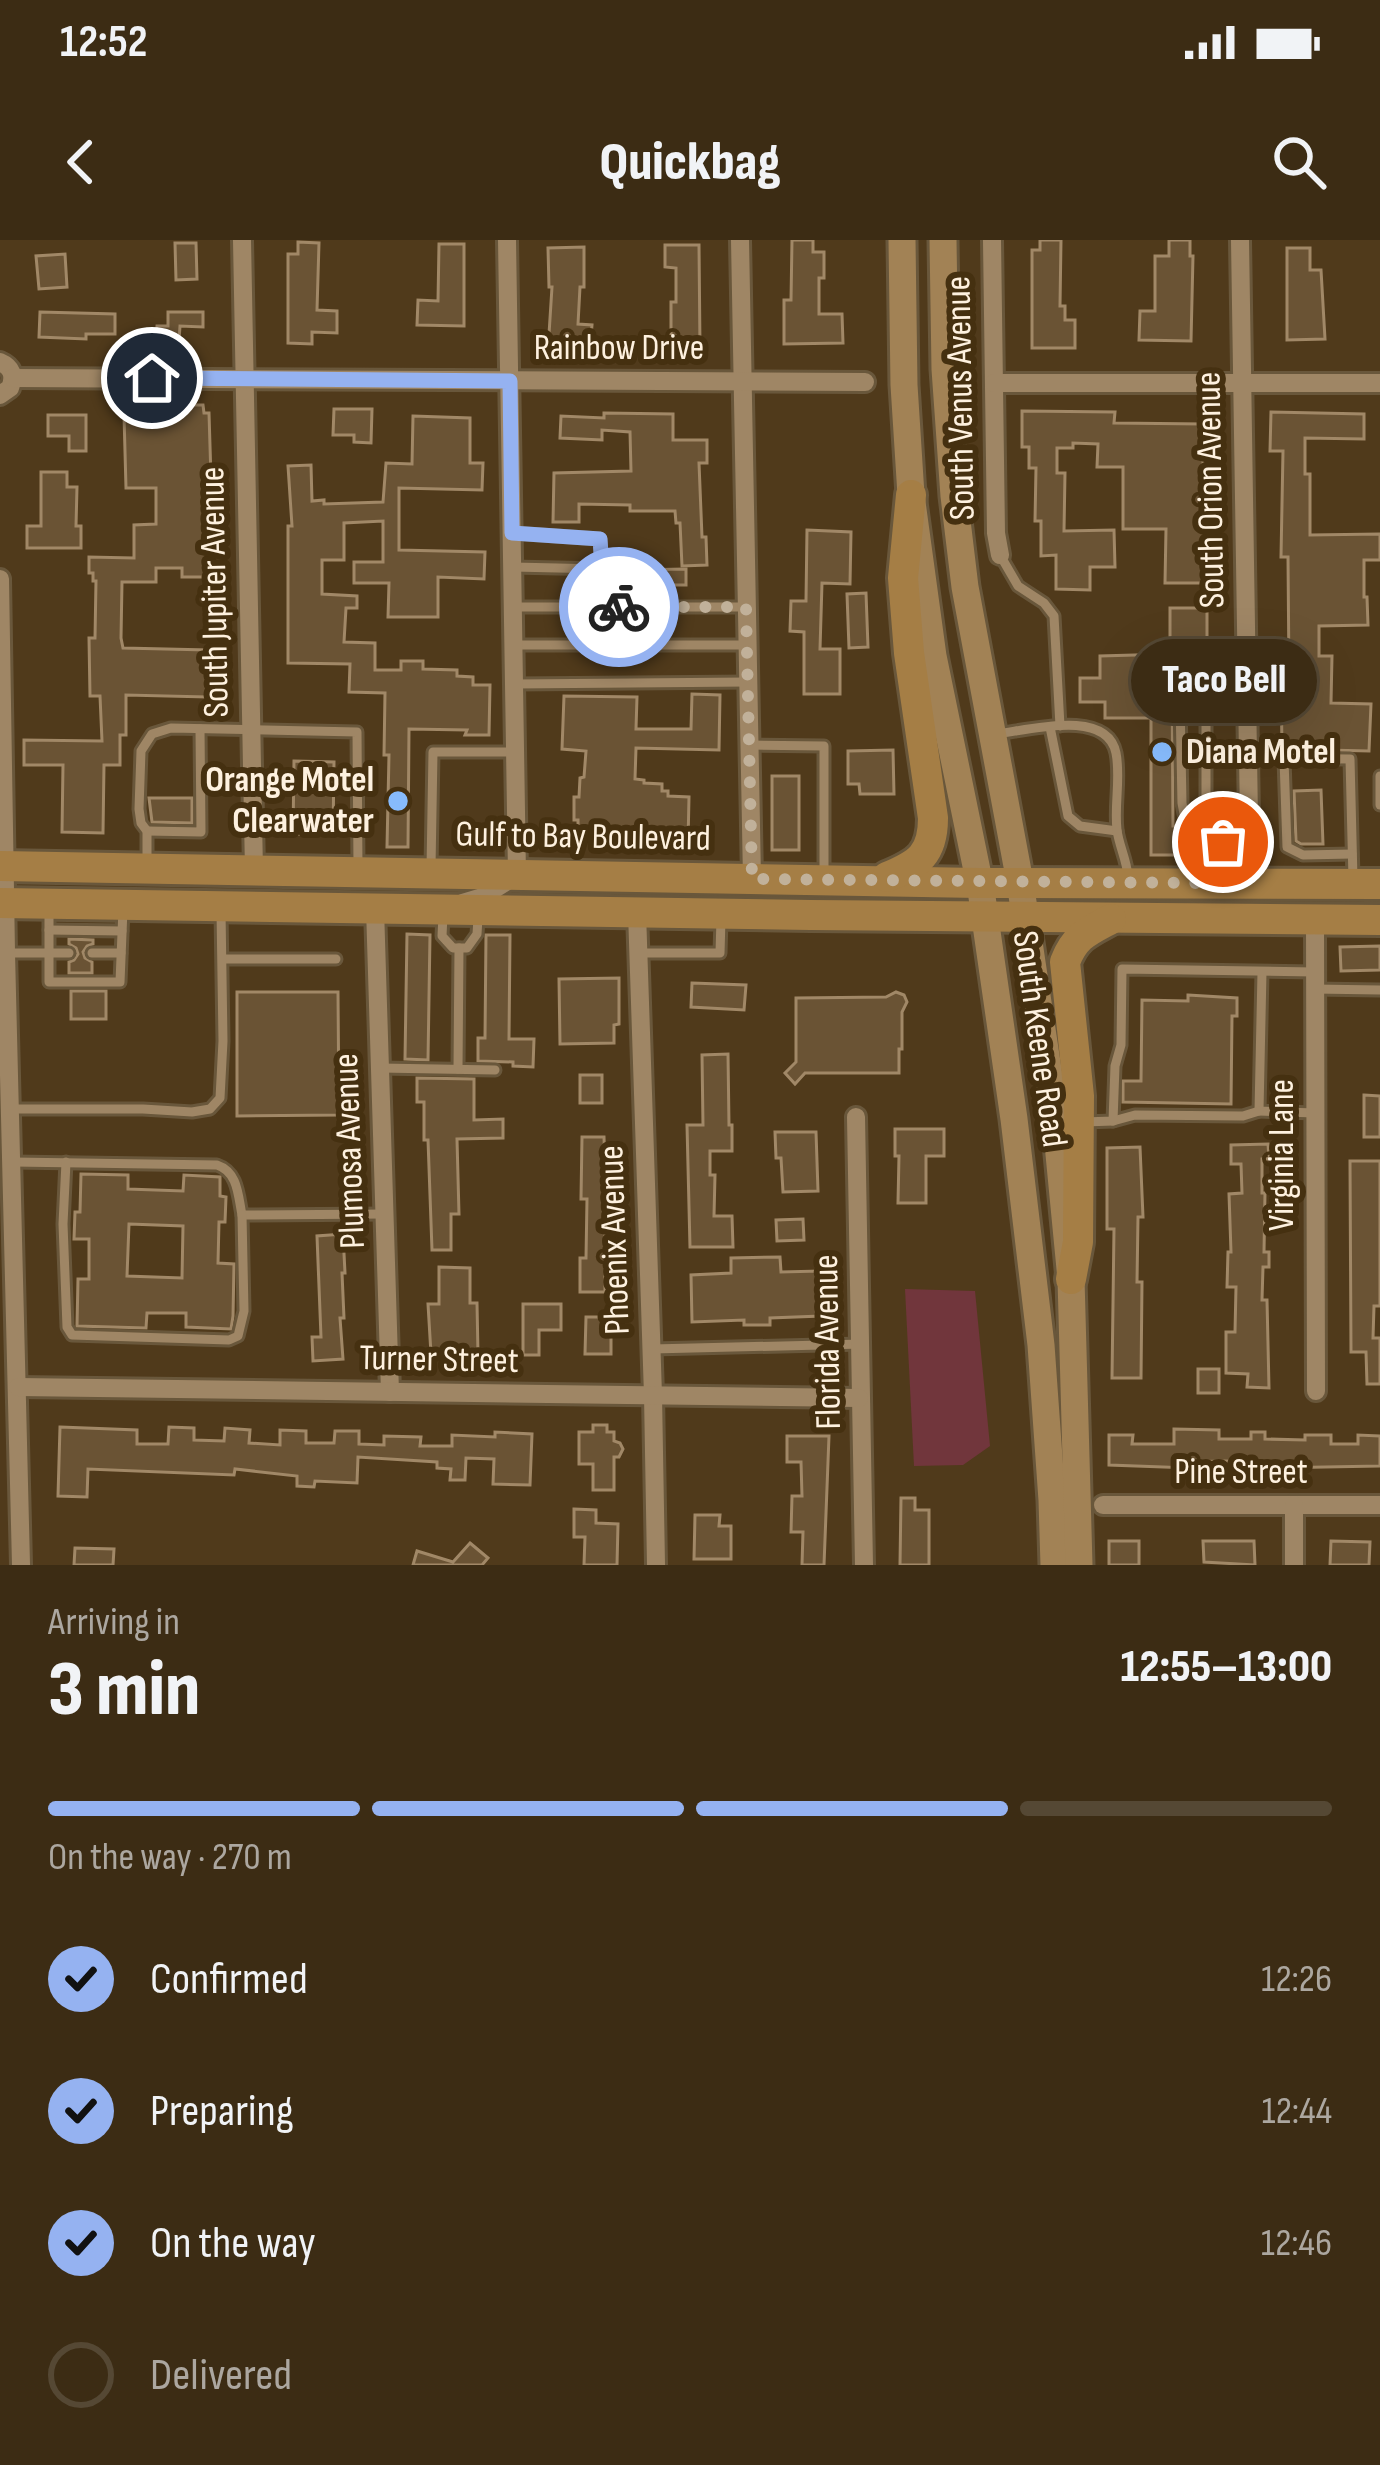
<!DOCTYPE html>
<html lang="en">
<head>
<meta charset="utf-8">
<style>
	body { margin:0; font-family:"Sofia Sans Condensed",sans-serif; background:#43341d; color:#f1f3f6; height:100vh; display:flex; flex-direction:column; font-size:45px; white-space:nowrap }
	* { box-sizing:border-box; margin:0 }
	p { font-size:39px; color:#aca7a0 }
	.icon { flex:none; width:66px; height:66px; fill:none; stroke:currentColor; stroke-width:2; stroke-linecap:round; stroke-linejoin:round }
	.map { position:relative; height:1325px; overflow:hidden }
	.sheet { display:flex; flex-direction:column; background:#3c2c14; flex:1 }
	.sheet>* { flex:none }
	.pin { position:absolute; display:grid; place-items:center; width:102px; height:102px; color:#fff; margin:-51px; border:6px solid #fff; border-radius:50%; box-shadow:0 3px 12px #0007 }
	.courier { position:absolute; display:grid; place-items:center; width:120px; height:120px; margin:-60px; border:9px solid #95b2f1; border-radius:50%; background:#fff; color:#222; box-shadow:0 3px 15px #0007 }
	.bubble { position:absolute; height:84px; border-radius:42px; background:#3c2c14; box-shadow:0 12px 48px #0002,0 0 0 3px #554834; font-size:39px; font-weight:800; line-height:84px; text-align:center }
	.headline em { font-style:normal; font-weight:800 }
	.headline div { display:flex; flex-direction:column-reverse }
	.headline { display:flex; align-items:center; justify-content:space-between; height:204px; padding:0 48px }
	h1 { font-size:78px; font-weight:800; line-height:90px }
	.bar { display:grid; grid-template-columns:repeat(4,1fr); gap:18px 12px; align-content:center; height:144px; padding:0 48px }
	.bar i { height:15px; border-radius:9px; background:#554834 }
	.bar .on { background:#95b2f1 }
	.bar p { grid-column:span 4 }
	ol { padding:0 48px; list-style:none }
	li { display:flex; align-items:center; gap:36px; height:132px }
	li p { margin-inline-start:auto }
	li .icon { padding:12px; border-radius:50%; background:#95b2f1; color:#111; stroke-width:4 }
	li:last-child { color:#aca7a0 }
	li i { width:66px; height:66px; border:6px solid #554834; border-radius:50% }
	.status { display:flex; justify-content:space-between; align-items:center; height:84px; padding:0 60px; background:#3c2c14; direction:ltr }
	.status svg { height:33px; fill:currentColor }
	header { display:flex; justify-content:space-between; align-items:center; height:156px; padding:0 48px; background:#3c2c14; font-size:54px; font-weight:800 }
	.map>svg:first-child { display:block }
</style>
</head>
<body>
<div class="status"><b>12:52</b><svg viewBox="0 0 49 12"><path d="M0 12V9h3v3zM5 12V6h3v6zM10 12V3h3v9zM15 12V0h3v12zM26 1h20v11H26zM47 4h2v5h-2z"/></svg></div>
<header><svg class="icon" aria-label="back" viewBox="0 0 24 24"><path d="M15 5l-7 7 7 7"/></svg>Quickbag<svg class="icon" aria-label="search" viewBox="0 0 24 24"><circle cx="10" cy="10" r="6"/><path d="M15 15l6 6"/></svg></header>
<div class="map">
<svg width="1380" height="1325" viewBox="0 0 1380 1325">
	<rect width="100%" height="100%" fill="#503a1b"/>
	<!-- green -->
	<path fill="#71363c" d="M905,1049L975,1051L990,1206L963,1225L914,1226Z"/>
	<!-- building -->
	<g fill="#6a5334" stroke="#a18867" stroke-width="3" fill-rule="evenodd">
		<path d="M792,0H813V12H824V38H819V74H842L843,103L784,104V60H791Z"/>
		<path d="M1040,0H1061L1060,66H1065V80H1075V108H1032V10H1040Z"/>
		<path d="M1169,0H1190V16H1193L1191,101L1139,100L1140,71H1155V16H1169Z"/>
		<path d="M298,2L319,3L317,70L337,71V93L312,92V104L288,103V14H298Z"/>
		<path d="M175,3H196L197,39L176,40Z"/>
		<path d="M439,4H464V86L417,85L418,60L438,61Z"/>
		<path d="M665,5H699L700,107H671V62H676V28L665,27Z"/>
		<path d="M584,7V47H580L578,84L592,85L591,97H578L577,111L548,110L552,47H549L548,8Z"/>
		<path d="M1287,8H1310V30H1321L1325,99L1287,100Z"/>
		<path d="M65,14L67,47L39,49L36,16Z"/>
		<path d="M40,72L115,74V94H86V99L39,97Z"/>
		<path d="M168,72H203V87L180,86L179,101L156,100L157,86H168Z"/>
		<path d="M169,165H203L204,173H209L214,337H182V328H156V342H122L121,398L123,408L208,410L207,457L126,455V495H120V525H104L103,593L62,592L63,525H24V500L102,501L100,456H90L89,398H95L96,341H93V333H89V317L134,318V285L156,284V248H126L124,175L143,174V171H169Z"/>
		<path d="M334,169H372L371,203L354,202V195H333Z"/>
		<path d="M1022,171L1115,172L1114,183L1203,184V233H1207L1208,283H1205L1204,343H1165L1166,289H1123V227H1097L1098,204L1073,203V208H1057V233H1065L1064,291L1114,290L1115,327H1090V350L1056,349V315L1041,316V281H1035L1036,228H1029V207H1022Z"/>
		<path d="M1271,172L1364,174V199L1305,198V234H1310V295L1380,294V320H1364V357H1367L1368,385L1319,386V416H1332L1331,463L1371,464L1369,511L1282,509L1281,435H1289L1288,317H1281L1283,211H1270Z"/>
		<path d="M604,173L673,174V200H707V223H699L702,297H706L707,325L682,326L680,283H676L675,271H630V265L579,264V282H553L554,233L631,231L630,192L602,190V200L560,198L561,176L604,178Z"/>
		<path d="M48,175H86V211H69V196H48Z"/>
		<path d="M413,176L470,178V223H483L482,250L399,248V310L485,312L484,339L438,337V377H388L389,343H354V322H383V281L344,283V320H322V354L357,356V368H346L344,402L375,403V430H401V421H423V429L457,430V436L473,437V445H490L489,495H465L467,490L409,489L408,607H387L389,515H384L385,453L349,452L350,424L288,423V286H292L288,226L311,225L312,261L324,260V264L383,262L386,223L412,224Z"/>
		<path d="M41,232H67V247H77L76,286H81V308H27V286H41Z"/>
		<path d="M807,290L851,292L850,344L822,343L820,409H840V454H804V392L790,391L791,361H806Z"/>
		<path d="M686,329V345H628V330Z"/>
		<path d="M866,353L868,407L849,408L847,354Z"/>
		<path d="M1170,368H1207V413H1221V438H1172L1173,586H1179V615H1151V478H1105V462H1080V438H1100V416L1170,414Z"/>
		<path d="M692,454L720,455L719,510L636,508L635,539L644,540V543L662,544V551H668V556L689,557L688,603L655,602V599L578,597V580H574V557H579L580,538L584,537L586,511L562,509L564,456L637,457L636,489H691Z"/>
		<path d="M893,510L894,554H860L859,544H848V511Z"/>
		<path d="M294,521L334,522L333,595L293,594Z"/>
		<rect x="772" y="536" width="27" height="74"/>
		<path d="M1321,550L1323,604H1301L1296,601L1294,551Z"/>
		<path d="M149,558H192V583L152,582Z"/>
		<path d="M407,694L430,695L428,820L405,819Z"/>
		<path d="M486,695H510L509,799H534L533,827L513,826V822L478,821V798H485Z"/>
		<path d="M69,699L93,700V704L87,706L83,712L85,718L92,722V733H69V722L74,720L78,714L76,708L69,704Z"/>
		<path d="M1380,706V730L1341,731L1340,707Z"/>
		<path d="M619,738V784L614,785V803L560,804L559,739Z"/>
		<path d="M692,743L746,745L744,770L691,767Z"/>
		<rect x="71" y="751" width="35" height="28"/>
		<path d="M237,752H338L339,875L237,876Z"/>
		<path d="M896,752L904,755L907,762L902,772V809H899V833H805L795,844L785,833L796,822V758L886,757Z"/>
		<path d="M1188,755L1237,758V776H1232L1231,864L1123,862V841H1141L1142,760L1188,761Z"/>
		<path d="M728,814L729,885H732V911H710V935H715L714,976H732L733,1007H690L687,885H703L702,815Z"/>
		<rect x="580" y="835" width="22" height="28"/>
		<path d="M417,838L474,839V880L503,879V898L457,899L459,974H451V1010H432L428,900H424V862H417Z"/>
		<path d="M1364,855L1380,856V897H1364Z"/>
		<path d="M895,889H944V916H926V963H898L899,916H895Z"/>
		<path d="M775,892H816L818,951L783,952L781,918H776Z"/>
		<path d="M582,897H604L605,930L609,931L608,960H605V1052H580V1018H586L587,959H581Z"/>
		<path d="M1268,904L1269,919H1262V953H1265L1264,1012H1269V1027H1263L1262,1060H1267L1269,1148L1247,1147L1248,1134L1226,1133V1092H1235L1236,1047H1227L1228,1012H1231L1229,954L1242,953L1241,924H1231V905Z"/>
		<path d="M1140,907L1143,977H1138L1137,1042H1142L1141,1138H1112L1114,989H1107V908Z"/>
		<path d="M1350,921H1380V1066H1374L1373,1098H1380V1144H1367L1366,1112H1351Z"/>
		<path d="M81,934L128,935V949L183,951L184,935L220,937V956L226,957L225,982H219L218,1023L234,1024L233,1076L231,1089L186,1087V1073H147L146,1088L77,1086L78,1039H89V999H74L75,972H80ZM129,984L183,986L182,1038L127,1036Z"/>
		<path d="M803,979L804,1000L777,1001L776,980Z"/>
		<path d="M343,994L345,1033H342L344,1078H340L343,1119L313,1121L312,1097H321L317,996Z"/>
		<path d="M780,1017L781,1032L820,1031V1041H828V1066H821V1076L770,1078V1085H744V1080L692,1082L691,1035L731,1033V1018Z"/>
		<path d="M439,1027L470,1028V1063H477L478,1114H431L428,1064H439Z"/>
		<path d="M523,1064H561V1090H539V1115H523Z"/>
		<path d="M586,1077H611V1114H585Z"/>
		<rect x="1198" y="1129" width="21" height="24"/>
		<path d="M593,1185H607V1192H614V1201L620,1203L623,1209L619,1217H614V1250H593V1224H579V1192H593Z"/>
		<path d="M60,1187L137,1190V1204H168L169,1187L194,1188V1200L224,1201L225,1188L250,1190L249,1203L280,1205V1190L306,1191V1203H334L335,1191H359V1204L384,1205V1196L421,1197L420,1206H452V1195L495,1197V1192L532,1194L530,1245L493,1244L494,1219L466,1218L465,1240H450L451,1229L437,1228V1222L358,1217L357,1243L315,1241L314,1247L297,1246V1236L235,1229L234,1235L88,1229L87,1257L58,1256Z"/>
		<path d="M1174,1189L1219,1190V1199H1251V1192H1265V1199L1305,1200V1195H1331V1204H1358V1195L1380,1196V1226L1265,1228V1222L1223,1221L1190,1222V1228L1109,1225V1195H1133L1132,1204H1174Z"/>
		<path d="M787,1196H829L824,1325H802L803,1292H791L792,1256H802L801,1222H787Z"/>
		<path d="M901,1258H915V1270H929V1325H900Z"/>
		<path d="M574,1269L596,1270V1283L618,1284L617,1325H584L585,1297H574Z"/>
		<path d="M695,1275H720L719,1286H731V1319H694Z"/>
		<rect x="1109" y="1301" width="30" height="24"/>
		<path d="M1203,1301H1254L1255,1325L1204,1322Z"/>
		<path d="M1331,1301L1370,1302L1369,1325H1330Z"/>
		<path d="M470,1303L488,1318L482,1325H413L417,1311L453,1322Z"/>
		<path d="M75,1308L114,1309L113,1325H74Z"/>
	</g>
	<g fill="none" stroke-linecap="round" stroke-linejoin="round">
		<defs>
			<g id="lane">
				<path d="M512,293L600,299L602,329L612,330L616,334V367"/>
				<path d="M1000,315L1018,346L1044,363L1054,376L1060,486"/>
				<path d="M513,327L602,329"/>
				<path d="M514,367H746"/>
				<path d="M514,405H747"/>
				<path d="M515,444L748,442"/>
				<path d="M1050,487L1068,576L1080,586L1117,591"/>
				<path d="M997,494C1029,490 1107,468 1116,513C1121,538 1114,565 1117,590C1119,606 1127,620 1128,637"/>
				<path d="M750,505L824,506V634"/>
				<path d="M1248,518L1350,519L1353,639"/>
				<path d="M1284,519L1287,607L1303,615L1352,614"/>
				<path d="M1380,536V565"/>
				<path d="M147,591L201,592L200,489"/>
				<path d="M1196,601L1249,602"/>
				<path d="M147,622V591L141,583L139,569L141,511L152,494L171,488L357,492L358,627"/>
				<path d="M431,628L433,512H516"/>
				<path d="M1196,638L1197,586L1206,581V456L1201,453H1183L1180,461L1182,563L1184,574L1197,586"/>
				<path d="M49,669V742H120L123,669"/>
				<path d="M443,675L442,696L453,708H467L477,694L478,678"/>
				<path d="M49,690L122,691"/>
				<path d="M6,713H69"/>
				<path d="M92,713H121"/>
				<path d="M639,713H720L721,679"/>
				<path d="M223,719H336"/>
				<path d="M1262,732L1259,871L1315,873"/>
				<path d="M1314,749L1380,750"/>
				<path d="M380,828L495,830"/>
				<path d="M458,829L459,708"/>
				<path d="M10,869H143L192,872L210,869L220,858L223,801L221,671"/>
				<path d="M1113,881L1135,875L1243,876L1259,871"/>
				<path d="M1084,882L1113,881L1115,826L1121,805L1122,729L1314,732"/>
				<path d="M13,922L217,925C238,932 238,955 242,975L385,974"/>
				<path d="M66,922L63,984L67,1087L72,1095L229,1100L238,1096L244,1071L242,975"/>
				<path d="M652,1109L862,1104"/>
			</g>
			<g id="street">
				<path d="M242,0L254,631"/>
				<path d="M740,0L752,639"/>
				<path d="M992,0L996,293L1000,315"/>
				<path d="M1240,0L1250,644"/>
				<path d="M0,122C12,127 15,136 10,148L0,155"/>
				<path d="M13,138L865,142"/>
				<path d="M994,143H1380"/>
				<path d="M0,339L6,713L21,1325"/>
				<path d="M462,663L482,657L517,635L507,0"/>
				<path d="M375,668L390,1152"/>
				<path d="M637,672L653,1155L656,1325"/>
				<path d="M1315,680L1316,1151"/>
				<path d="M856,877L864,1325"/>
				<path d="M18,1147L859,1158"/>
				<path d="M1103,1265H1380"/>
				<path d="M1294,1265V1325"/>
			</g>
			<g id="secondary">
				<path d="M902,0L904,145L911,255L933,416L981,650L1014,879L1041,1105L1052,1260L1054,1325"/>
				<path d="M943,0L945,129L954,256L965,347L1020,642L1056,883L1071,1039L1079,1325"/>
			</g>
			<g id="primary">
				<path d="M0,626L979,643L1380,644"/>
				<path d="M887,637C919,624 933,614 933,578L909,413L903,338L911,255"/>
				<path d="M0,663L811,675L1380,680"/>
				<path d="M1071,1039L1078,1002L1079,856L1065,722C1075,696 1087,692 1111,679"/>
			</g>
		</defs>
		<!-- lane casing -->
		<use href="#lane" stroke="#69573b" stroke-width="15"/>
		<!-- street casing -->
		<use href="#street" stroke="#69573b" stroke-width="24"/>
		<!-- secondary casing -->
		<use href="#secondary" stroke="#69573b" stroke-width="33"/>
		<!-- primary casing -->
		<use href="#primary" stroke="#69573b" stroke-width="36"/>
		<!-- lane -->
		<use href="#lane" stroke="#9f8665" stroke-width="9"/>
		<!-- street -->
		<use href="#street" stroke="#9f8665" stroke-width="18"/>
		<!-- secondary -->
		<use href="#secondary" stroke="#a28255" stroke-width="27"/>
		<!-- primary -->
		<use href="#primary" stroke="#a57e45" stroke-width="30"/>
	</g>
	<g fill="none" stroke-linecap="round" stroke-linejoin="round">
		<!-- done -->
		<path stroke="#c1b19a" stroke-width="12" stroke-dasharray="0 21.6" d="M619,367H746L752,639L1196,643V601L1223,602"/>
		<!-- route -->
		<path stroke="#95b2f1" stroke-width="15" d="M152,138L510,141L512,293L600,299L602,328L612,330L616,334V367H619"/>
	</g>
	<!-- markers -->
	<g fill="#87bbfc" stroke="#453010" stroke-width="4.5">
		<circle cx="1162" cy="512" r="12"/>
		<circle cx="398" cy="561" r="12"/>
	</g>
	<g text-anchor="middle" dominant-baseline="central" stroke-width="12" stroke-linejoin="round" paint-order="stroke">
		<!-- street labels -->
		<g font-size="36" fill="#fef1df" stroke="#453010">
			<text x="619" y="108">Rainbow Drive</text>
			<text transform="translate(961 158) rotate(-91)">South Venus Avenue</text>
			<text transform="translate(1211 250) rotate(-91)">South Orion Avenue</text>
			<text transform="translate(215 352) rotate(-91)">South Jupiter Avenue</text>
			<text transform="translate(583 597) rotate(1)">Gulf to Bay Boulevard</text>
			<text transform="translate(1039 799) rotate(82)">South Keene Road</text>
			<text transform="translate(350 911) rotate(-92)">Plumosa Avenue</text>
			<text transform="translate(1282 915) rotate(-90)">Virginia Lane</text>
			<text transform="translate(615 1000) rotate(-92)">Phoenix Avenue</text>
			<text transform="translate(828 1102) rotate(-91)">Florida Avenue</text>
			<text transform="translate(439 1120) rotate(1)">Turner Street</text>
			<text x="1241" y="1232">Pine Street</text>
		</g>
		<!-- poi labels -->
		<g font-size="36" font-weight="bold" fill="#fef1df" stroke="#453010" text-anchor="start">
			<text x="1186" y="512">Diana Motel</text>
			<text x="374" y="540" text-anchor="end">Orange Motel<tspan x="374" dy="41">Clearwater</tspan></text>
		</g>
	</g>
</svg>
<div class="pin" style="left:1223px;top:602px;background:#ea580c"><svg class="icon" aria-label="bag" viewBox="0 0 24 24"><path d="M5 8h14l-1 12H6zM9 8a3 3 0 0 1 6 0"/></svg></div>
<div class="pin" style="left:152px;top:138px;background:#1f2937"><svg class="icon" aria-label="home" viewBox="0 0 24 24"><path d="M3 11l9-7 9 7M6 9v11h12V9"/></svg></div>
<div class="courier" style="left:619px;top:367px"><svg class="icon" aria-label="bike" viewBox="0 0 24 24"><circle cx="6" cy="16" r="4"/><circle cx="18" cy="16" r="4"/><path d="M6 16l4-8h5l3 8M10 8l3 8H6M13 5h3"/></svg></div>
<div class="bubble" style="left:1131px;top:399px;width:186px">Taco Bell</div>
</div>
<section class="sheet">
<div class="headline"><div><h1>3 min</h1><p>Arriving in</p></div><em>12:55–13:00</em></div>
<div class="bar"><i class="on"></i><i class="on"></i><i class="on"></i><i></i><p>On the way · 270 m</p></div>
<ol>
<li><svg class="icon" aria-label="check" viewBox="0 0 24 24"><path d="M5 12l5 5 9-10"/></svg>Confirmed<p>12:26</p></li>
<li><svg class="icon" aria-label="check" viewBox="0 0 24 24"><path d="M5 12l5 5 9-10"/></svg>Preparing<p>12:44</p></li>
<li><svg class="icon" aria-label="check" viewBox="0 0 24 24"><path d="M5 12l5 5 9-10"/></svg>On the way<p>12:46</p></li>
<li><i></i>Delivered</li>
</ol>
</section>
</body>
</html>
